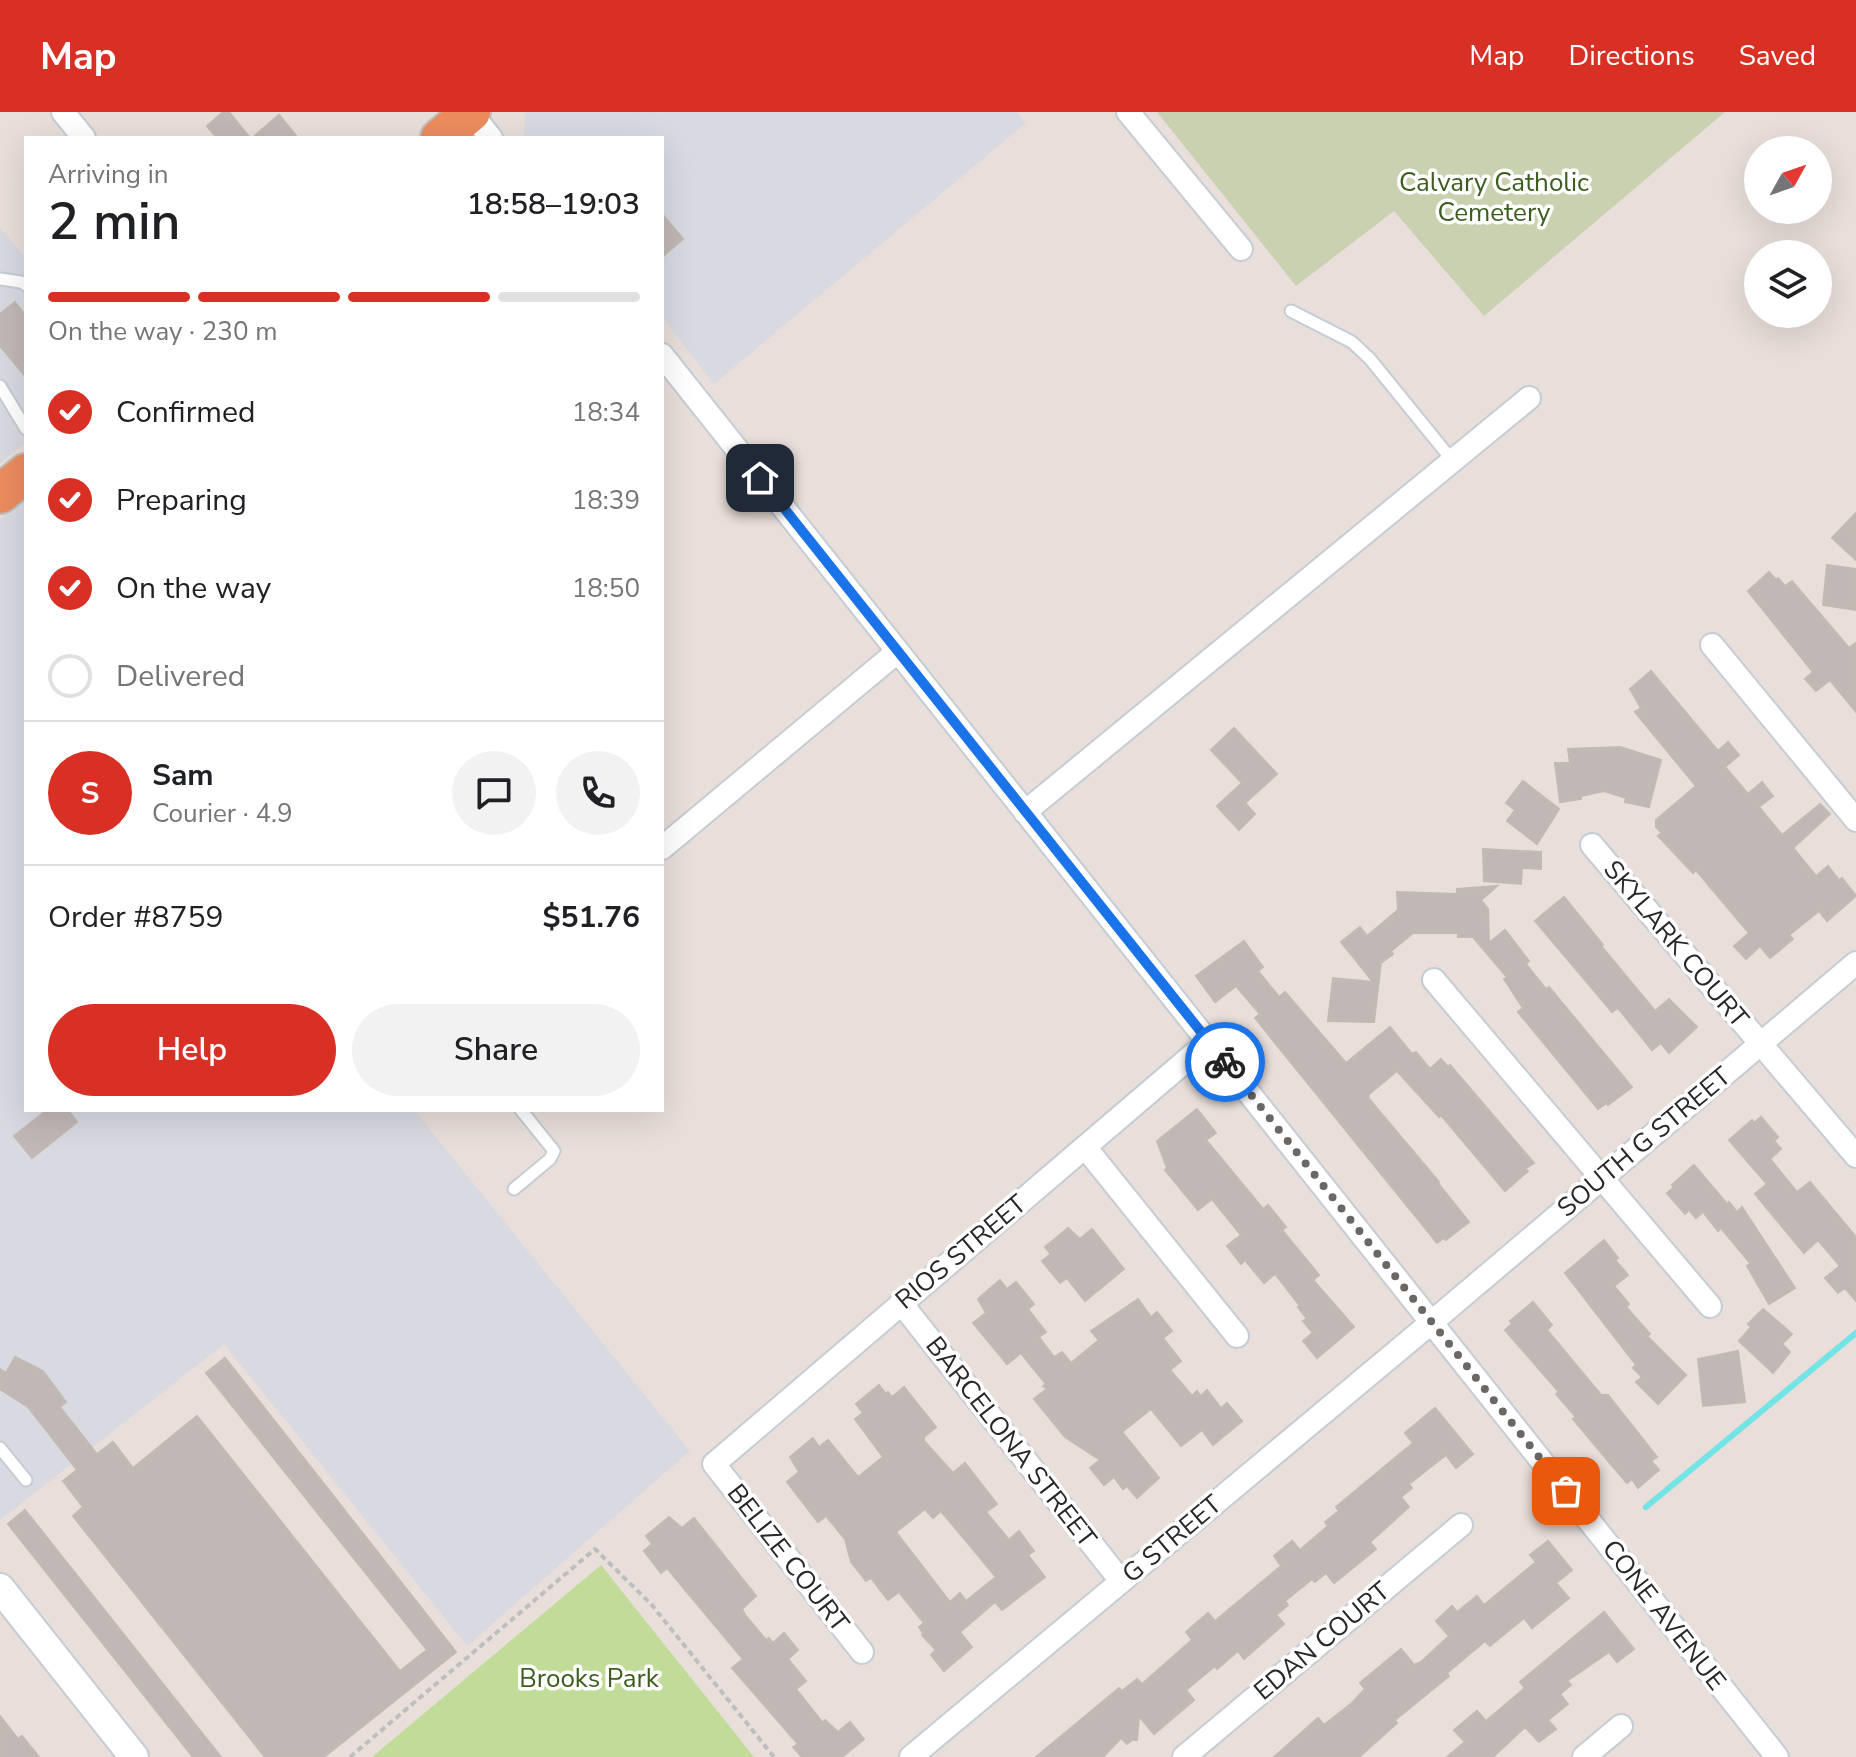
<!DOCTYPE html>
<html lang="en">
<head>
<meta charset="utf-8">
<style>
	body { margin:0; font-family:"Nunito Sans",sans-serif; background:#f2f2f2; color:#202124; height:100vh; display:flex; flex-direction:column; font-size:30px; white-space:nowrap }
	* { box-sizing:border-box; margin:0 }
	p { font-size:26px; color:#757577 }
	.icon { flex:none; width:44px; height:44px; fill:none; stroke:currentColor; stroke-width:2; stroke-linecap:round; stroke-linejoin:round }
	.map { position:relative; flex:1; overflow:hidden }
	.drawer { position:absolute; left:24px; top:24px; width:640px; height:976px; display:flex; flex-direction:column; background:#fff; border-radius:0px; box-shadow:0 8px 32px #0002 }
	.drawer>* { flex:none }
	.needle { width:52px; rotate:50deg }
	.tools { position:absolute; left:1744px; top:24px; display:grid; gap:16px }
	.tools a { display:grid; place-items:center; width:88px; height:88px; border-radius:50%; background:#fff; box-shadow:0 8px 32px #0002; font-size:40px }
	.pin { position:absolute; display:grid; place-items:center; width:68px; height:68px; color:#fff; margin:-34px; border-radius:16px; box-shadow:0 4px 12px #0006 }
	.courier { position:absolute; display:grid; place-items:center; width:80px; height:80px; margin:-40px; border:6px solid #1a73e8; border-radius:50%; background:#fff; color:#222; box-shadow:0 2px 10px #0007 }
	.summary em { font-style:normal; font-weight:600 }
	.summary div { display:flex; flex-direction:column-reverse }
	.summary { display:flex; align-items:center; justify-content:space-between; height:136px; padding:0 24px }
	h1 { font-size:52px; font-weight:600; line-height:60px }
	.bar { display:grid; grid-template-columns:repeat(4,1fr); gap:12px 8px; align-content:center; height:96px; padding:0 24px }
	.bar i { height:10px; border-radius:6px; background:#e0e0e0 }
	.bar .on { background:#d93025 }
	.bar p { grid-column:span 4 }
	.line { display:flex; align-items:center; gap:20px; padding:0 24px; border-top:2px solid #e0e0e0 }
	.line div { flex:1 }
	.round { display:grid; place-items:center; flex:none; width:84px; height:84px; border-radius:42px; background:#f2f2f2 }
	ol { padding:0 24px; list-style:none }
	li { display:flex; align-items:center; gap:24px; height:88px }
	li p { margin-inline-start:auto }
	li .icon { padding:8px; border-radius:50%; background:#d93025; color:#fff; stroke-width:4 }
	li:last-child { color:#757577 }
	li i { width:44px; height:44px; border:4px solid #e0e0e0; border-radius:50% }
	.primary-button { display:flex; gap:16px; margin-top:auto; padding:16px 24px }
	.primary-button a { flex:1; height:92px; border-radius:48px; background:#d93025; color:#fff; font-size:32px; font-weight:600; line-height:92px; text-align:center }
	.primary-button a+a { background:#f2f2f2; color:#202124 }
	header { display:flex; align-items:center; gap:48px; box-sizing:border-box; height:112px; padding:0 40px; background:#d93025; color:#fff }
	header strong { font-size:38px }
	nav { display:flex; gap:44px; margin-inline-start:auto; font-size:28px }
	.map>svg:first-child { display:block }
</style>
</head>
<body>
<header>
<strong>Map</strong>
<nav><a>Map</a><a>Directions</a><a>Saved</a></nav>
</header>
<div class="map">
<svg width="1856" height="1645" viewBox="0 0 1856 1645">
	<rect width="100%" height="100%" fill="#e9ded9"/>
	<!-- industrial -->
	<g fill="#d9d9e1">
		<path d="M525,0H1017L1026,11L714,272L662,205V26H524Z"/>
		<path d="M0,116L26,146V330L0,351Z"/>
		<path d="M26,386V998H414L690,1339L467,1534L224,1232L0,1408V407Z"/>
	</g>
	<!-- green -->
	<path fill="#c1dc98" d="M601,1453L754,1645H372Z"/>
	<!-- cemetery -->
	<path fill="#c9d1b1" d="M1157,0H1725L1484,204L1394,99L1296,174Z"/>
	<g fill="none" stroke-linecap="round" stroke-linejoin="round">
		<!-- stream -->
		<path stroke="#72e4e5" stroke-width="6" d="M1646,1395L1856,1221"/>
	</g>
	<!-- building -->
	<g fill="#c1b8b6" stroke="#c3b9b3" stroke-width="2" fill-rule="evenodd">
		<path d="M223,0H229L250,26H217L207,14Z"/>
		<path d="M279,3L298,26H252Z"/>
		<path d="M662,102L683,127L662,145Z"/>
		<path d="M15,190L26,204V265L0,234V202Z"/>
		<path d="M1856,401V448L1832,426Z"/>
		<path d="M1827,453L1856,457V498L1823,493Z"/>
		<path d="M1769,460L1776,468L1778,466L1785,474L1792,469L1849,536L1856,531V600L1830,568L1816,579L1805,567L1813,560L1748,479Z"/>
		<path d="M1651,559L1718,639L1728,630L1739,643L1725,655L1748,682L1762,670L1773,684L1759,695L1782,723L1820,692L1830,702L1793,736L1816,764L1828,754L1839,768L1842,766L1856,784L1827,809L1819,799L1789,823L1793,827L1770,846L1760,834L1746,847L1734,834L1749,821L1696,758L1693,761L1658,724L1662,721L1656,715V708L1696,674L1635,600L1641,596L1630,577Z"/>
		<path d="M1234,616L1277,662L1245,691L1255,702L1239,718L1217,694L1242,671L1211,638Z"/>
		<path d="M1620,635L1661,648L1649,695L1625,690L1626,686L1604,679L1581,684V687L1560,690L1555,651H1570L1568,637Z"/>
		<path d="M1523,669L1559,697L1537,732L1507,709L1515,698L1506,691Z"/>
		<path d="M1483,737L1541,740V757L1522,756L1521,772L1484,769Z"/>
		<path d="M1497,774L1481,788L1488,797L1489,831L1505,818L1529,849L1526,852L1546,877L1549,875L1632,975L1608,993L1607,991L1598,997L1518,900L1523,896L1504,867L1507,865L1473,825H1458V821H1413L1391,839L1393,842L1381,851L1374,910L1328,909L1333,866L1373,870L1341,830L1360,815L1367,824L1398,798L1397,780L1457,782V777Z"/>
		<path d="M1564,785L1603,833L1601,834L1655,899L1669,887L1697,915L1669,941L1661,931L1652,938L1618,896L1612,900L1535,809Z"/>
		<path d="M1244,829L1263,855L1258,859L1279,885L1285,880L1346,951L1390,915L1412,942L1416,940L1430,957L1441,947L1448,955L1450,953L1534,1051L1525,1057L1528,1059L1505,1079L1441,1003L1439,1005L1397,959L1368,983L1369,987L1439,1070L1438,1071L1469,1110L1446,1128L1444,1126L1437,1131L1255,906L1260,902L1236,874L1215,890L1196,864Z"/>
		<path d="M1197,997L1216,1021L1206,1028L1263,1097L1268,1093L1286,1115L1282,1118L1319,1163L1313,1168L1354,1215L1317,1246L1303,1229L1313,1221L1303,1209L1307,1207L1298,1195L1300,1194L1275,1162L1264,1171L1245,1148L1241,1152L1227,1134L1241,1123L1212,1087L1198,1098L1165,1058L1167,1056L1157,1029Z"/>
		<path d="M47,998H68L77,1010L32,1046L14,1024Z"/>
		<path d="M1761,1005L1778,1025L1774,1029L1781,1037L1770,1047L1797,1080L1810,1070L1856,1125V1189L1845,1176L1838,1181L1825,1166L1840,1154L1818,1128L1804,1141L1755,1082L1767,1072L1729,1028L1752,1008L1754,1011Z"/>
		<path d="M1694,1053L1727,1092L1729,1090L1737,1100L1742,1095L1795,1176L1769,1192L1747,1154L1751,1152L1721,1116L1718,1119L1703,1100L1696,1106L1689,1098L1685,1102L1667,1081L1674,1075L1672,1073Z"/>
		<path d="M1068,1116L1080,1127L1092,1117L1124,1157L1085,1189L1067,1166L1060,1171L1042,1149L1051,1142L1045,1135Z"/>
		<path d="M1604,1128L1618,1146L1615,1148L1628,1163L1614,1174L1629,1192L1626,1195L1650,1222L1647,1224L1686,1263L1658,1292L1636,1270L1642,1265L1633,1256L1636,1253L1565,1161Z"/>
		<path d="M1000,1168L1007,1177L1016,1170L1034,1192L1028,1197L1046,1220L1039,1225L1054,1245L1062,1240L1071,1251L1099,1228L1091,1219L1138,1187L1151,1205L1157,1200L1172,1219L1163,1226L1181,1249L1170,1258L1192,1284L1197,1279L1201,1284L1207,1278L1221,1296L1227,1291L1242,1309L1213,1333L1202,1318L1181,1334L1151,1297L1122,1320L1159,1366L1137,1386L1127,1374L1123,1377L1114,1365L1104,1373L1090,1356L1100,1348L1065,1325L1034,1287L1047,1277L1043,1274L1046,1272L1021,1241L1007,1252L973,1211L986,1201L978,1187Z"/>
		<path d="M1533,1190L1552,1213L1547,1218L1601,1283H1608L1657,1345L1651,1349L1659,1358L1638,1376L1632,1367L1627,1371L1609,1350L1573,1307L1576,1305L1556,1282L1559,1280L1505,1218L1512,1212L1510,1209Z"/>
		<path d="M1763,1197L1792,1222L1782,1232L1790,1240L1773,1261L1739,1229L1751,1215L1748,1212Z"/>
		<path d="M1738,1239L1745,1290L1703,1294L1698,1247Z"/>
		<path d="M15,1245L43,1259L66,1290L60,1295L97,1342L113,1330L133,1356L197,1304L400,1559L427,1538L206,1261L225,1246L456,1540L324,1645H265L73,1404L83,1395L63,1369L77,1358L28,1295L0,1277V1257L6,1261Z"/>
		<path d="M879,1273L886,1282L888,1280L892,1285L904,1275L936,1315L924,1325V1329L953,1361L965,1351L997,1392L986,1400L1009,1428L1019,1419L1034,1439L1028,1443L1045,1465L1002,1498L995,1490L960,1520L972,1535L944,1559L931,1543L936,1538L922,1523L923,1521L919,1515L924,1511L899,1480L888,1488L871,1466L866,1469L851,1450L845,1427L826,1404L818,1410L787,1370L799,1360L790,1345L813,1326L819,1335L828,1328L858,1365L883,1345L855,1307L863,1301L856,1292ZM925,1397L933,1406L941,1399L996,1465L966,1489L960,1481L950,1490L896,1420Z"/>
		<path d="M1435,1296L1473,1342L1456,1356L1446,1343L1409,1372L1412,1376L1401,1385L1409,1395L1370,1430L1376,1437L1334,1471L1326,1461L1315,1470L1312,1467L1285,1489L1288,1493L1276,1503L1284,1512L1244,1547L1238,1539L1217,1557L1215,1554L1186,1578L1194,1588L1154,1622L1139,1604L1137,1628H1132L1127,1632L1121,1626L1103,1645H1036L1119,1576L1122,1579L1137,1567L1142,1572L1192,1528L1186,1520L1208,1501L1215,1509L1281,1454L1274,1444L1292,1429L1300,1438L1328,1414L1325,1410L1339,1399L1336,1395L1413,1331L1405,1321Z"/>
		<path d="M25,1398L221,1645H193L8,1412Z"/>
		<path d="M669,1405L682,1416L694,1406L756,1484L742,1497L745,1503L766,1528L769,1526L773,1531L784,1521L798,1538L788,1547L806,1569L796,1577L823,1611L825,1608L838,1620L850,1610L864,1627L842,1645H802L793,1635L798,1632L732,1556L743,1547L667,1456L661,1461L644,1439L652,1432L646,1424Z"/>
		<path d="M1548,1429L1572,1458L1556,1471L1569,1486L1532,1516L1524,1506L1490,1534L1485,1529L1447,1561L1449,1564L1395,1608L1397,1611L1359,1645H1274L1318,1606L1324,1613L1352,1591L1365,1577L1360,1571L1401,1537L1414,1553L1421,1550L1449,1524L1436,1509L1452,1494L1457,1500L1477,1484L1484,1493L1536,1450L1530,1443Z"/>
		<path d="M1604,1500L1634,1537L1617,1550L1609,1540L1567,1569L1571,1573L1560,1582L1568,1592L1548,1608L1556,1617L1539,1630L1525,1615L1493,1645H1447L1465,1630L1454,1618L1477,1599L1486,1609L1525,1576L1520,1570Z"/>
		<path d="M0,1604L18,1627L22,1624L39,1645H0Z"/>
	</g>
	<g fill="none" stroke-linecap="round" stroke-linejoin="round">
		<defs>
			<g id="service">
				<path d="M0,167L21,170L26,173"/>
				<path d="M1291,199L1352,230L1370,247L1452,348"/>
				<path d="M0,274L26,317"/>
				<path d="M514,1077L550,1047L554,1039L521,998"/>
				<path d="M0,1336L26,1368"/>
			</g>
			<g id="minor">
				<path d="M63,0L84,26"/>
				<path d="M1128,0L1241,137"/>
				<path d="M471,1L491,26"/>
				<path d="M662,243L1777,1645"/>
				<path d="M1712,533L1856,708"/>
				<path d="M1025,700L1529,286"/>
				<path d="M1592,733L1856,1044"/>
				<path d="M662,736L897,540"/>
				<path d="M1434,868L1710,1194"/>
				<path d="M1085,1035L1237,1224"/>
				<path d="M901,1191L1121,1469"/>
				<path d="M862,1540L714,1352L1209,929"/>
				<path d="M911,1645L1432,1210L1856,851"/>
				<path d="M1184,1645L1461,1413"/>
				<path d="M1584,1645L1621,1614"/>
			</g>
			<path id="tertiary" d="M0,1476L134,1645"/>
			<g id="trunk">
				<path d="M440,26L471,0"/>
				<path d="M0,382L26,361"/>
			</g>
		</defs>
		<!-- service casing -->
		<use href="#service" stroke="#c4ccd4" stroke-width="15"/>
		<!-- minor casing -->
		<use href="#minor" stroke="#c4ccd4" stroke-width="26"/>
		<!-- tertiary casing -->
		<use href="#tertiary" stroke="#c4ccd4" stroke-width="32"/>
		<!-- trunk casing -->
		<use href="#trunk" stroke="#bebebe" stroke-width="42"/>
		<!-- path -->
		<path stroke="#bebebe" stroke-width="4" stroke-dasharray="6 4" stroke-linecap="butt" d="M350,1645L595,1437L651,1492L774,1645"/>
		<!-- service -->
		<use href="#service" stroke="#fff" stroke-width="11"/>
		<!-- minor -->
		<use href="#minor" stroke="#fff" stroke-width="22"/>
		<!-- tertiary -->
		<use href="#tertiary" stroke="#fff" stroke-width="28"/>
		<!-- trunk -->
		<use href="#trunk" stroke="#ec8c5e" stroke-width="38"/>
	</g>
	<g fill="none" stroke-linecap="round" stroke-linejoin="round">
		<!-- done -->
		<path stroke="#6b6765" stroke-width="8" stroke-dasharray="0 14.4" d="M1225,950L1566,1379"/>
		<!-- route -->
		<path stroke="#1a73e8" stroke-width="10" d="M760,366L1225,950"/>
	</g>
	<g text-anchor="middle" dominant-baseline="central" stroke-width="7" stroke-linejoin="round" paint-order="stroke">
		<!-- park labels -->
		<g font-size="26" fill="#3b5d1e" stroke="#fff">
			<text x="1494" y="70">Calvary Catholic<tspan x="1494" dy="30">Cemetery</tspan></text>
			<text x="589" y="1566">Brooks Park</text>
		</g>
		<!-- street labels -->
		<g font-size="26" fill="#272727" stroke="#fff">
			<text transform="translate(1676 832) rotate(50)">SKYLARK COURT</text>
			<text transform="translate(1644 1030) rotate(-40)">SOUTH G STREET</text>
			<text transform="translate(961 1140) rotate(-40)">RIOS STREET</text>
			<text transform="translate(1011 1330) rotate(52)">BARCELONA STREET</text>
			<text transform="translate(1172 1427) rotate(-40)">G STREET</text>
			<text transform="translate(788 1446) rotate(52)">BELIZE COURT</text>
			<text transform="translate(1664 1503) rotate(52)">CONE AVENUE</text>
			<text transform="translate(1322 1529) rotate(-40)">EDAN COURT</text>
		</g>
	</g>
</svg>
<div class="tools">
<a><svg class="needle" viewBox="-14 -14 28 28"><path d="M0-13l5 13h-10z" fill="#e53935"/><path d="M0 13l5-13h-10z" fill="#757577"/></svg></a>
<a><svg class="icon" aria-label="layers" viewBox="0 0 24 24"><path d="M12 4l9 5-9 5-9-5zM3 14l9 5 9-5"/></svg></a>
</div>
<div class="pin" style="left:1566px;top:1379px;background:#ea580c"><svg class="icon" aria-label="bag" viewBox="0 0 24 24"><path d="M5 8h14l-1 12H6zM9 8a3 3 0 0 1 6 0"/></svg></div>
<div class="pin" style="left:760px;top:366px;background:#1f2937"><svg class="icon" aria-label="home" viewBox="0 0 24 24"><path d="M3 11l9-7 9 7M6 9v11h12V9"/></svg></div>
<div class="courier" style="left:1225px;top:950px"><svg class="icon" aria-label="bike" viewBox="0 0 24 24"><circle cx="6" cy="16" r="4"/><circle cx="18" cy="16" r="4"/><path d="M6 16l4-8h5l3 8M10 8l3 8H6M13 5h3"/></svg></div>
<section class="drawer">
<div class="summary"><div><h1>2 min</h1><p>Arriving in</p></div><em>18:58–19:03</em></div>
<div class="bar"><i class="on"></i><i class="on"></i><i class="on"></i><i></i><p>On the way · 230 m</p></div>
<ol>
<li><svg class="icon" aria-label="check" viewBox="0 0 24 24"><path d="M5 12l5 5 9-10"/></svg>Confirmed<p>18:34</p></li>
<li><svg class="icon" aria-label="check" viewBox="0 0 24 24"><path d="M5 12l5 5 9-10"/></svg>Preparing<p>18:39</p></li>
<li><svg class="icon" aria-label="check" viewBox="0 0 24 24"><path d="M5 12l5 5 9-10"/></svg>On the way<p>18:50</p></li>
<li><i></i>Delivered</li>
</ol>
<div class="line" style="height:144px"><b class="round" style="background:#d93025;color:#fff">S</b><div><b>Sam</b><p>Courier · 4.9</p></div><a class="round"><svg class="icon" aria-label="chat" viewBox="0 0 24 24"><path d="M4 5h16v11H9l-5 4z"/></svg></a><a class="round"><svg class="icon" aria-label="phone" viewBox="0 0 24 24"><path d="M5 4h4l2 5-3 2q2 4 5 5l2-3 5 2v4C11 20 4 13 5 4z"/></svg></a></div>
<div class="line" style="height:104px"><div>Order #8759</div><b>$51.76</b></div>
<div class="primary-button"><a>Help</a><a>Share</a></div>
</section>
</div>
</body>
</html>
